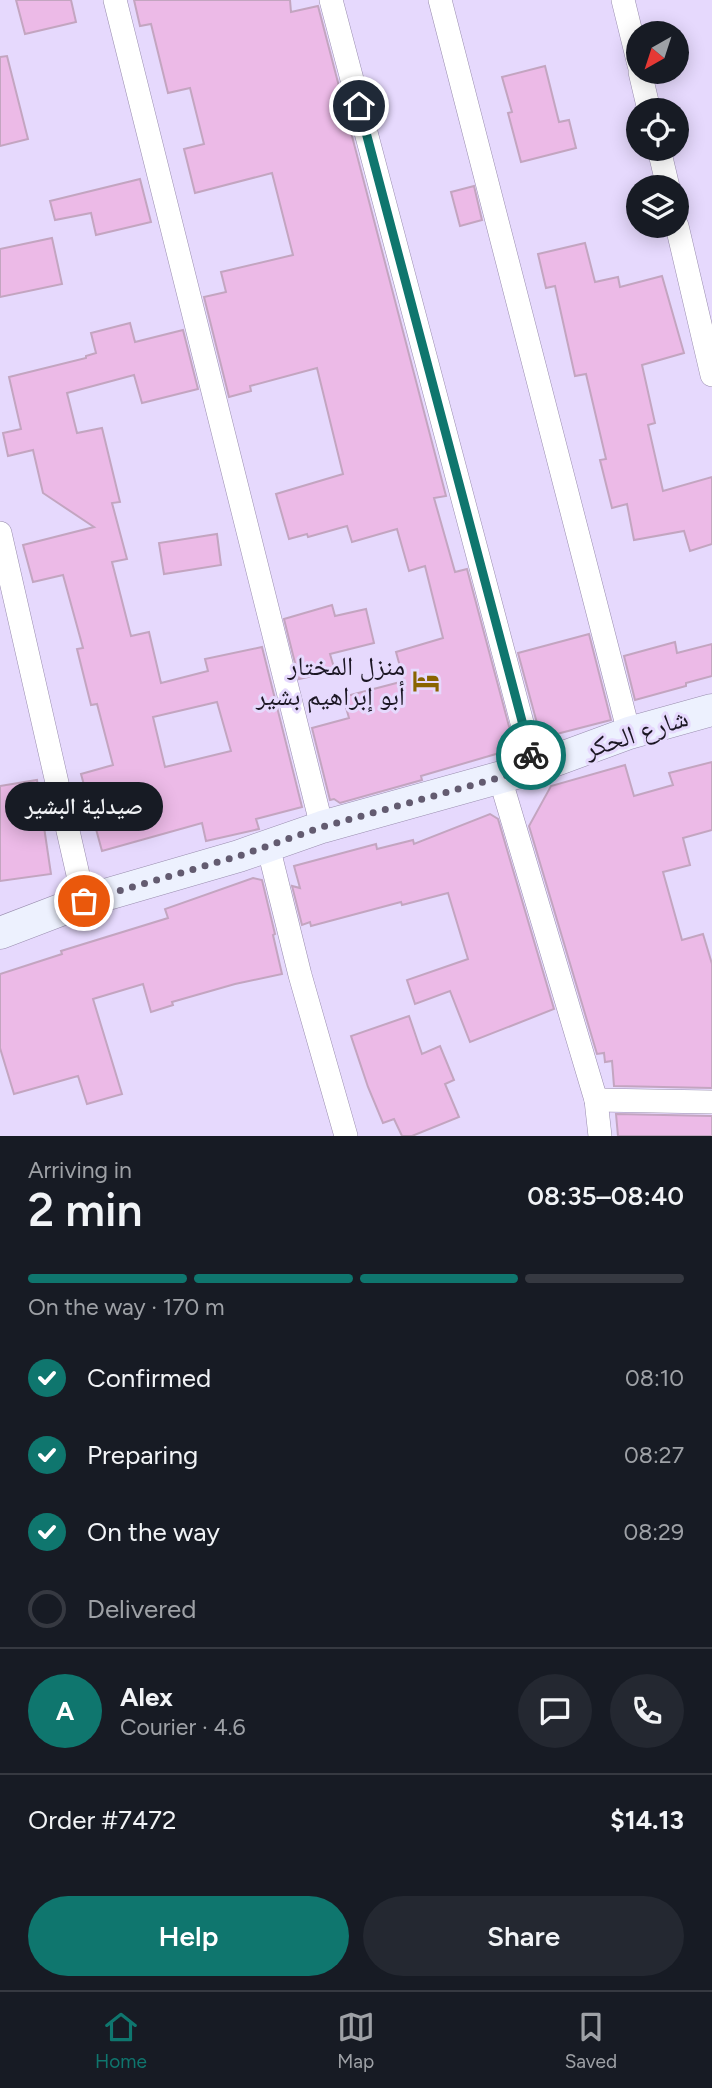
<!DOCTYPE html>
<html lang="en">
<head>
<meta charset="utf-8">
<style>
	body { margin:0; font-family:Figtree,"Noto Naskh Arabic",sans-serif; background:#242831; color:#f1f3f6; height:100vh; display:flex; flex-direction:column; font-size:26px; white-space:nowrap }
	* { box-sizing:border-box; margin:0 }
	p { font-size:23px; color:#9ea1a6 }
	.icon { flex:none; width:38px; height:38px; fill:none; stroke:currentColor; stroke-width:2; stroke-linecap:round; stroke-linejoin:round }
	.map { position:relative; height:1136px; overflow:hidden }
	.side { display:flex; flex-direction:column; background:#171b24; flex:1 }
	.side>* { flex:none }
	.needle { width:46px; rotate:219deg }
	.buttons { position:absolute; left:626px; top:21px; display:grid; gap:14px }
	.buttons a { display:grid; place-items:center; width:63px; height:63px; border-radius:50%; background:#171b24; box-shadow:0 4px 18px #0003; font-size:35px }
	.pin { position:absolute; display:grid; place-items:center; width:60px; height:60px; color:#fff; margin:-30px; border:4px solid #fff; border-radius:50%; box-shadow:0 2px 7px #0007 }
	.courier { position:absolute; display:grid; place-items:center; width:70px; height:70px; margin:-35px; border:5px solid #0f766e; border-radius:50%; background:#fff; color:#222; box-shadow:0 2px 9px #0007 }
	.bubble { position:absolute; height:49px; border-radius:24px; background:#171b24; box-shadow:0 4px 18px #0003; font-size:23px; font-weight:600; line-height:49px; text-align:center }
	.overview em { font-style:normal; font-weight:600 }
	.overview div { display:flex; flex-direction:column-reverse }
	.overview { display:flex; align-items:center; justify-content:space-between; height:119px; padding:0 28px }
	h1 { font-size:46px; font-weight:600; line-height:52px }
	.bar { display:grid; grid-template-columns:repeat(4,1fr); gap:10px 7px; align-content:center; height:84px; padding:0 28px }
	.bar i { height:9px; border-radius:5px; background:#363941 }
	.bar .active { background:#0f766e }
	.bar p { grid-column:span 4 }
	.line { display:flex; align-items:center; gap:18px; padding:0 28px; border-top:2px solid #363941 }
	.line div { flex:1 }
	.round { display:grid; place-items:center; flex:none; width:74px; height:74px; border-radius:37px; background:#242831 }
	ol { padding:0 28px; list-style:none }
	li { display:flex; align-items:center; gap:21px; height:77px }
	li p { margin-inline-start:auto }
	li .icon { padding:7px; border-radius:50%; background:#0f766e; color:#fff; stroke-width:4 }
	li:last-child { color:#9ea1a6 }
	li i { width:38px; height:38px; border:4px solid #363941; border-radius:50% }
	.cta { display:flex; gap:14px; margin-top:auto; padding:14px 28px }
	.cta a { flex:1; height:80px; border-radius:42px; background:#0f766e; color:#fff; font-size:28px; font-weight:600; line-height:80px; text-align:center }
	.cta a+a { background:#242831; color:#f1f3f6 }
	.dock { display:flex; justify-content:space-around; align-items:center; height:98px; border-top:2px solid #363941; background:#171b24; font-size:19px; color:#9ea1a6 }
	.dock a { display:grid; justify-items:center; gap:4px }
	.dock .active { color:#0f766e }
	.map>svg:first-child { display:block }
</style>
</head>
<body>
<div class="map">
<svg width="712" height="1136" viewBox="0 0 712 1136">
	<rect width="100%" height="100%" fill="#e6d9fd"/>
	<!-- building -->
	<g fill="#ecbae7" stroke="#c3a5c0" stroke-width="2" fill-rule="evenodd">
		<path d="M16,0H71L76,22L25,34Z"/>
		<path d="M134,0H290L291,12L318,6L446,496L434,498L455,572L467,569L514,745L512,746L513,749L421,776L422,780L340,803L334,799L330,800L312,728L349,718L343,697L404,681L396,652L443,638L425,566L409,571L397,529L352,542L347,526L308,537L307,534L289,539L276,494L343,474L317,368L250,386L251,391L229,397L204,297L226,292L221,272L293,255L272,173L195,193L184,149L204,144L190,88L168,93L151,24L140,26Z"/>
		<path d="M7,56L28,139L0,146V57Z"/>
		<path d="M545,66L559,122L569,120L576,148L521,162L508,113L512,112L502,77Z"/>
		<path d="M140,179L151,222L96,235L91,213L55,220L50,201Z"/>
		<path d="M474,186L482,220L460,226L451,192Z"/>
		<path d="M52,238L62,284L0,297V249Z"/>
		<path d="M585,243L595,282L618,277L620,287L662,276L684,353L642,365L655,423L648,425L663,491L712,477V544L690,551L684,531L634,540L627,504L612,508L600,460L606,459L586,374L575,376L555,286L546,288L538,254Z"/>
		<path d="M130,323L135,342L183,330L198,389L142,403L134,375L67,393L77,433L102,428L120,502L112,503L127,559L112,562L131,636L149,632L161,683L208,671L205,659L262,647L302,807L256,819L259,829L206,841L202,823L102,851L81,774L113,765L97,704L91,705L77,649L83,648L63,575L33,582L23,545L94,527L43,493L33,450L8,456L3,433L21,429L9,377L86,358V356L96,353L91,333ZM217,702L231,751L165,767L153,717Z"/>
		<path d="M217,534L221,565L164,574L159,543Z"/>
		<path d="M332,605L335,616L366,609L374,643L330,654L335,671L299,679L284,619Z"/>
		<path d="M589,634L611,720L541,738L518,653Z"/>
		<path d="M675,642L677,653L712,644V676L686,683V686L635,700L624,656Z"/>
		<path d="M712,762V830L683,838L690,865L663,872L682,940L703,934L712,964V1088L614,1086L612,1061L605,1062L604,1053L597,1054L529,826L551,786L625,765L634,796L673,785L669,773Z"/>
		<path d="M37,780L51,874L0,881V786Z"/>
		<path d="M490,814L498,819L554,1009L470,1042L450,991L415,1004L407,980L468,959L448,893L402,905L401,902L311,926L310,922L302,925L292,886L300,888L294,866L376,844L377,849L413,840L414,844Z"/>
		<path d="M253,878L262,880L275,934L273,935L282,974L235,984L172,1002L173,1005L151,1012L143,984L93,999L122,1094L87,1104L78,1076L14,1094L0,1048V974L62,954L61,951L168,918L165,909Z"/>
		<path d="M409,1016L422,1054L440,1046L454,1080L445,1084L459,1117L412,1136H402L394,1119L383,1123L368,1087L351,1036Z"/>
		<path d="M616,1114L712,1116V1136H618Z"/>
	</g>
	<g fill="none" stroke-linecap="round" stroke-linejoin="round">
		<defs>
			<g id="street">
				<path d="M115,0L322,827"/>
				<path d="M331,0L534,768"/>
				<path d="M440,0L629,733"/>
				<path d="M623,0L639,65"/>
				<path d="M640,72L649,110"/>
				<path d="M659,149L668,187"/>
				<path d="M677,226L712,375"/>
				<path d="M0,533L84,901"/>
				<path d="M500,778L596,1100L600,1136"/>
				<path d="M268,846L300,975L346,1136"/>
				<path d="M596,1100L712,1102"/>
			</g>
			<path id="secondary" d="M0,933L84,901L239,856L322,827L534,768L629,733L712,710"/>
		</defs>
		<!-- street casing -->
		<use href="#street" stroke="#998dae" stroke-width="24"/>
		<!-- secondary casing -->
		<use href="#secondary" stroke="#998dae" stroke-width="33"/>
		<!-- street -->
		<use href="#street" stroke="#fff" stroke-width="23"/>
		<!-- secondary -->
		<use href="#secondary" stroke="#edf1fe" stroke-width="32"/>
	</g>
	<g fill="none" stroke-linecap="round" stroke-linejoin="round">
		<!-- done -->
		<path stroke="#635b70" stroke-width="7" stroke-dasharray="0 12.6" d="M84,901L239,856L322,827L534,768L531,755"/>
		<!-- route -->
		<path stroke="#0f766e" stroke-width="9" d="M359,106L531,755"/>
	</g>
	<!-- icons -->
	<defs>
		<symbol id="hotel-bare" viewBox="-9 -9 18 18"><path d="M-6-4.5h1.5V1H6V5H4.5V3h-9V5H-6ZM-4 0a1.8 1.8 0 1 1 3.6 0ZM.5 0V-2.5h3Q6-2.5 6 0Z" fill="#896401" stroke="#e6d9fd" stroke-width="2.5" paint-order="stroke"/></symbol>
	</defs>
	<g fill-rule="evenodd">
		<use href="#hotel-bare" x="407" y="662" width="38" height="38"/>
	</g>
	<g text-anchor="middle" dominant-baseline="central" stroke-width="6" stroke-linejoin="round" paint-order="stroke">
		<!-- poi labels -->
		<g font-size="26" fill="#1c1724" stroke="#e6d9fd" text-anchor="end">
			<text x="405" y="666">منزل المختار<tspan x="405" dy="30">أبو إبراهيم بشير</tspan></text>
		</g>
		<!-- street labels -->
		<g font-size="26" fill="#1c1724" stroke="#e6d9fd">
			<text transform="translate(636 733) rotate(-18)">شارع الحكر</text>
		</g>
	</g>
</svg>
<div class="buttons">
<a><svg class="needle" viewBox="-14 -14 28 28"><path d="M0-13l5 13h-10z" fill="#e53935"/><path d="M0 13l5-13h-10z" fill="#9ea1a6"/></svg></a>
<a><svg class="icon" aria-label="locate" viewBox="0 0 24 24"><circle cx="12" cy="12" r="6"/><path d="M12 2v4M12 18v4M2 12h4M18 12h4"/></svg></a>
<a><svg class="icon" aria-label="layers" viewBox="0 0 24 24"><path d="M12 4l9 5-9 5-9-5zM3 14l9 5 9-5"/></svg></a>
</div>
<div class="pin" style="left:84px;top:901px;background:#ea580c"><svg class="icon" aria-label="bag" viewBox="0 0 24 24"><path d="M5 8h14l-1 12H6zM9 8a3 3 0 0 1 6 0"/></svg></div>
<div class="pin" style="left:359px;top:106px;background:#1f2937"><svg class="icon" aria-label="home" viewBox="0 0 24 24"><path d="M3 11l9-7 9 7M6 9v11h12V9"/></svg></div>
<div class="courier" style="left:531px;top:755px"><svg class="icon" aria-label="bike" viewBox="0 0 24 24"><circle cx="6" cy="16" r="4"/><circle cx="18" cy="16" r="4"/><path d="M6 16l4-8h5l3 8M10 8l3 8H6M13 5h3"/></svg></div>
<div class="bubble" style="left:5px;top:782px;width:158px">صيدلية البشير</div>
</div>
<section class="side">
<div class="overview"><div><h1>2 min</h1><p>Arriving in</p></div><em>08:35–08:40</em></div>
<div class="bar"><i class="active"></i><i class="active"></i><i class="active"></i><i></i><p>On the way · 170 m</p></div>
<ol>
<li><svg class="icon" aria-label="check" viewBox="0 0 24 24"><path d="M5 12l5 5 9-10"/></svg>Confirmed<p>08:10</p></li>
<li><svg class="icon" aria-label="check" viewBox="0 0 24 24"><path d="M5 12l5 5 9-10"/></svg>Preparing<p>08:27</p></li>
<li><svg class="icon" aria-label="check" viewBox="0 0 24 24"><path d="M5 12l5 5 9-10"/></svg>On the way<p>08:29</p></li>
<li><i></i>Delivered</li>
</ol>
<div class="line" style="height:126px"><b class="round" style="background:#0f766e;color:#fff">A</b><div><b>Alex</b><p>Courier · 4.6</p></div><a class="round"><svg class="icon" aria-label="chat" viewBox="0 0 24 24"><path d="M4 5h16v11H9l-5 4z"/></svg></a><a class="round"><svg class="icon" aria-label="phone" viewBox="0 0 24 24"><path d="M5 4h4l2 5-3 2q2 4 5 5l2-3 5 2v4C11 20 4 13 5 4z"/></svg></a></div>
<div class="line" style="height:91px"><div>Order #7472</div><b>$14.13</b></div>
<div class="cta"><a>Help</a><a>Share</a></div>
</section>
<nav class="dock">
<a class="active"><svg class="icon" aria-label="home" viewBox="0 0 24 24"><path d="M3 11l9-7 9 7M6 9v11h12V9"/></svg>Home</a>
<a><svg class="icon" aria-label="map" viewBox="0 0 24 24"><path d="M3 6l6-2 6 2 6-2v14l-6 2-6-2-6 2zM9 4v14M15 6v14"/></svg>Map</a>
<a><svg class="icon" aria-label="saved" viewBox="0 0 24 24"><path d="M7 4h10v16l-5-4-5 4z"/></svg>Saved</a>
</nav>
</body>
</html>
